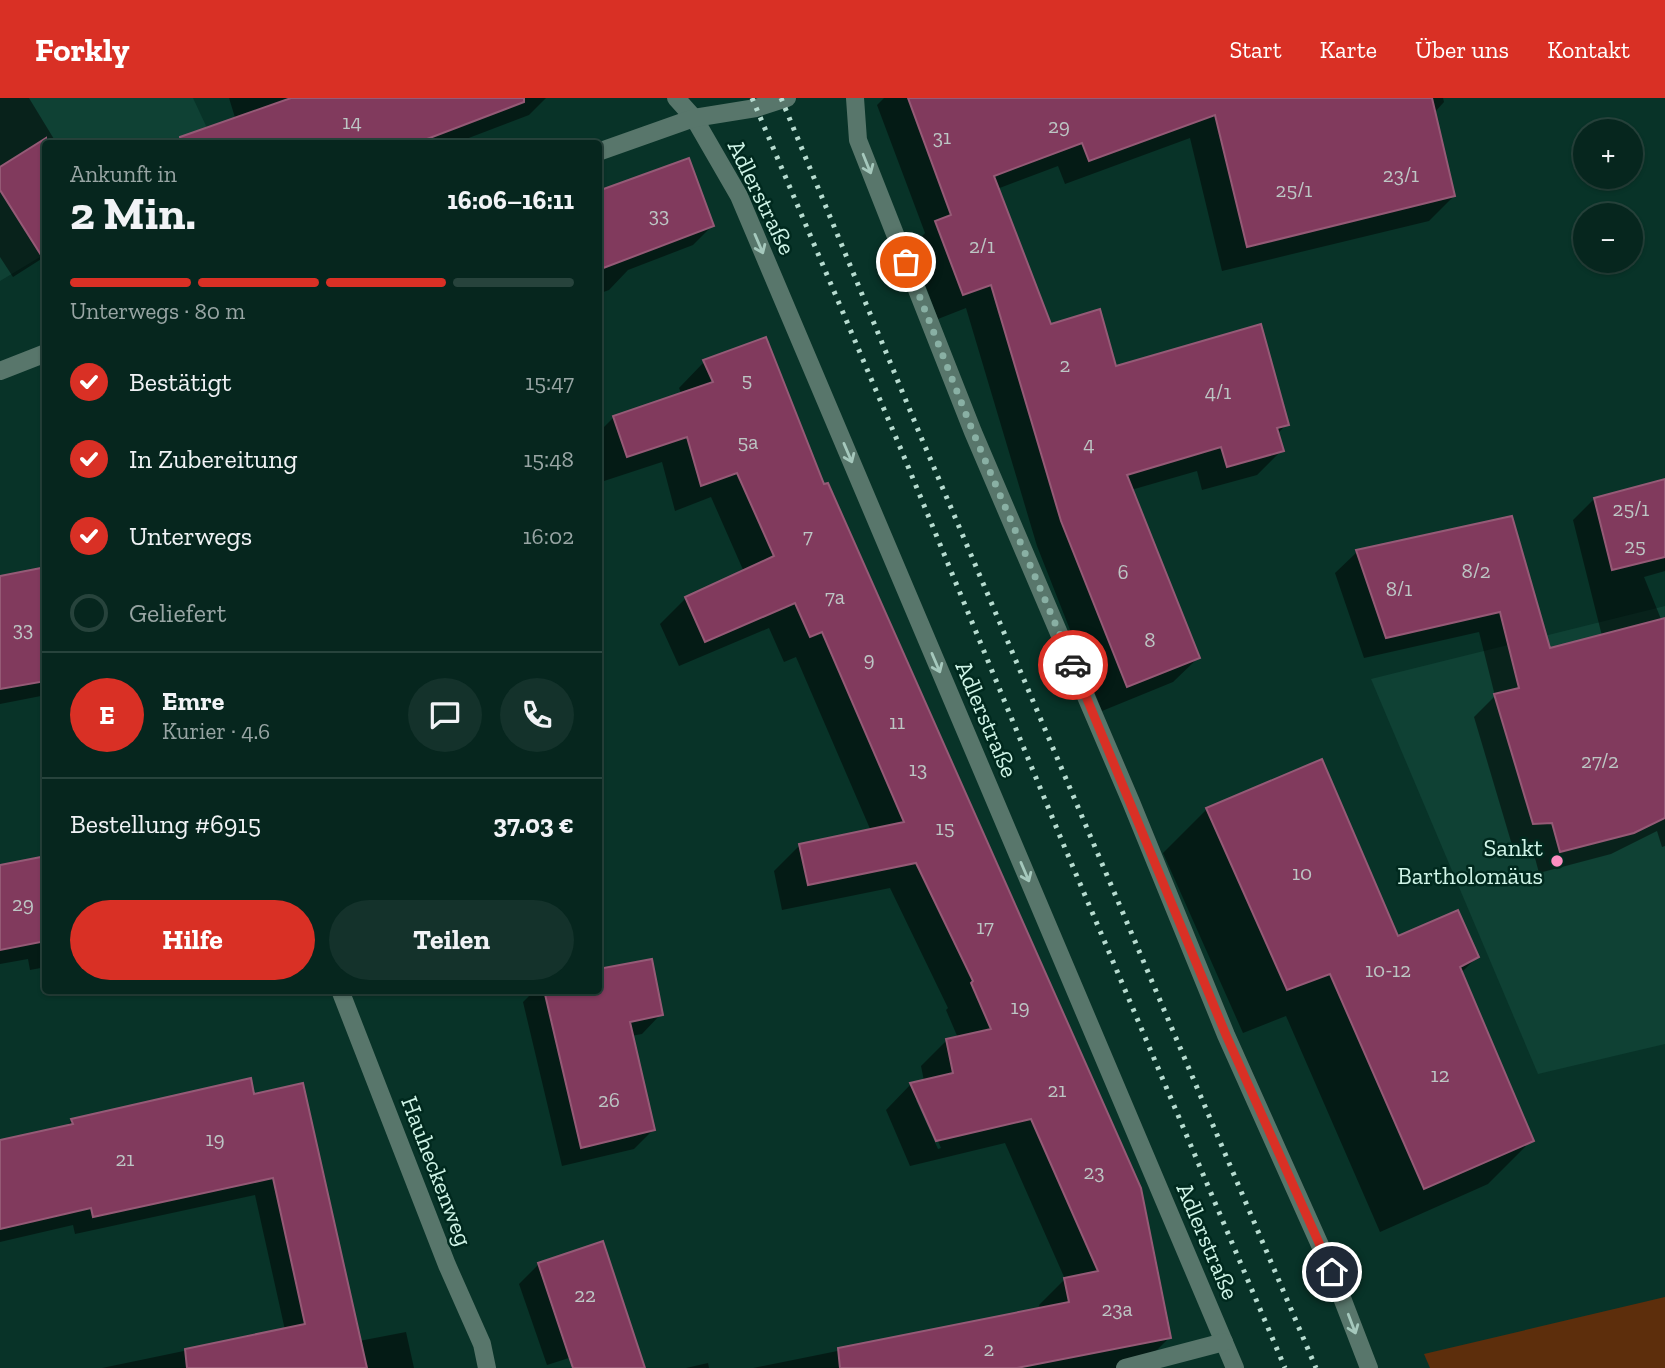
<!DOCTYPE html>
<html lang="de">
<head>
<meta charset="utf-8">
<style>
	body { margin:0; font-family:"Zilla Slab",serif; background:#14322b; color:#f1f3f6; height:100vh; display:flex; flex-direction:column; font-size:26px; white-space:nowrap }
	* { box-sizing:border-box; margin:0 }
	p { font-size:23px; color:#98a5a4 }
	.icon { flex:none; width:38px; height:38px; fill:none; stroke:currentColor; stroke-width:2; stroke-linecap:round; stroke-linejoin:round }
	.map { position:relative; flex:1; overflow:hidden }
	.side { position:absolute; left:42px; top:42px; width:560px; height:854px; display:flex; flex-direction:column; background:#06261e; border-radius:7px; box-shadow:0 2px 5px #0004,0 0 0 2px #27433c }
	.side>* { flex:none }
	.buttons { position:absolute; left:1573px; top:21px; display:grid; gap:14px }
	.buttons a { display:grid; place-items:center; width:70px; height:70px; border-radius:50%; background:#06261e; box-shadow:0 2px 5px #0004,0 0 0 2px #27433c; font-size:35px }
	.pin { position:absolute; display:grid; place-items:center; width:60px; height:60px; color:#fff; margin:-30px; border:4px solid #fff; border-radius:50%; box-shadow:0 2px 7px #0007 }
	.courier { position:absolute; display:grid; place-items:center; width:70px; height:70px; margin:-35px; border:5px solid #d93025; border-radius:50%; background:#fff; color:#222; box-shadow:0 2px 9px #0007 }
	.overview em { font-style:normal; font-weight:700 }
	.overview div { display:flex; flex-direction:column-reverse }
	.overview { display:flex; align-items:center; justify-content:space-between; height:119px; padding:0 28px }
	h1 { font-size:46px; font-weight:700; line-height:52px }
	.bar { display:grid; grid-template-columns:repeat(4,1fr); gap:10px 7px; align-content:center; height:84px; padding:0 28px }
	.bar i { height:9px; border-radius:5px; background:#27433c }
	.bar .active { background:#d93025 }
	.bar p { grid-column:span 4 }
	.line { display:flex; align-items:center; gap:18px; padding:0 28px; border-top:2px solid #27433c }
	.line div { flex:1 }
	.round { display:grid; place-items:center; flex:none; width:74px; height:74px; border-radius:37px; background:#14322b }
	ol { padding:0 28px; list-style:none }
	li { display:flex; align-items:center; gap:21px; height:77px }
	li p { margin-inline-start:auto }
	li .icon { padding:7px; border-radius:50%; background:#d93025; color:#fff; stroke-width:4 }
	li:last-child { color:#98a5a4 }
	li i { width:38px; height:38px; border:4px solid #27433c; border-radius:50% }
	.cta { display:flex; gap:14px; margin-top:auto; padding:14px 28px }
	.cta a { flex:1; height:80px; border-radius:42px; background:#d93025; color:#fff; font-size:28px; font-weight:700; line-height:80px; text-align:center }
	.cta a+a { background:#14322b; color:#f1f3f6 }
	header { display:flex; align-items:center; gap:42px; box-sizing:border-box; height:98px; padding:0 35px; background:#d93025; color:#fff }
	header strong { font-size:33px }
	nav { display:flex; gap:38px; margin-inline-start:auto; font-size:24px }
	.map>svg:first-child { display:block }
</style>
</head>
<body>
<header>
<strong>Forkly</strong>
<nav><a>Start</a><a>Karte</a><a>Über uns</a><a>Kontakt</a></nav>
</header>
<div class="map">
<svg width="1665" height="1270" viewBox="0 0 1665 1270">
	<rect width="100%" height="100%" fill="#083328"/>
	<!-- built -->
	<g fill="#0f4134">
		<path d="M0,0H193L214,45L46,46L45,156L0,183Z"/>
		<path d="M1665,508V946L1538,976L1371,581Z"/>
	</g>
	<!-- green -->
	<path fill="#5d2e0c" d="M1665,1199V1270H1430L1424,1256Z"/>
	<!-- shadow -->
	<g fill="#0007" fill-rule="evenodd">
		<path d="M0,0H29L57,46H46V158L13,179L0,159Z"/>
		<path d="M229,0H546L529,17L453,46H221L237,26Z"/>
		<path d="M884,0H1443L1444,4L1434,15L1454,98L1429,123L1222,173L1190,40L1065,86L1058,68L997,91L1050,228L1115,270L1287,326L1277,336L1282,352L1257,377L1202,392L1197,373L1131,392L1198,560L1173,584L1102,613L1037,448L966,210L938,221L911,149L925,135L877,7Z"/>
		<path d="M598,96L712,128L693,147L628,172L609,192L598,196Z"/>
		<path d="M704,264L1169,1240L1143,1266L1120,1270H753L1040,1212L1039,1207L1065,1181L1005,1045L910,1068L886,1012L911,986L924,983L921,968L947,942L958,940L946,912L948,910L890,790L782,812L774,773L800,747L871,733L796,559L784,564L769,530L679,568L660,526L686,500L744,474L711,399L675,413L662,364L601,384L598,375V335L614,319L682,297L679,290ZM916,1002H920L941,1050L938,1051Z"/>
		<path d="M1665,383V473L1644,479L1665,531V748L1662,749L1657,733L1611,756L1539,775L1531,745L1512,747L1474,619L1495,598L1479,534L1364,560L1335,475L1357,454L1510,420L1549,552L1602,538L1573,422L1594,401Z"/>
		<path d="M46,471V597L0,606V480Z"/>
		<path d="M1207,711L1397,840L1477,859L1461,875L1532,1042L1488,1086L1380,1134L1286,918L1243,935L1163,755Z"/>
		<path d="M46,760V869L30,872L28,861L0,866V769Z"/>
		<path d="M535,892H598L661,916L642,936L631,938L653,1032L634,1051L562,1068L523,904Z"/>
		<path d="M253,998L359,1243L406,1234L414,1270H102L285,1232L255,1097L75,1136L73,1127L0,1144V1044L65,1030L72,1022Z"/>
		<path d="M539,1166L610,1247L547,1267L519,1186Z"/>
		<path d="M708,1265L709,1270H686Z"/>
	</g>
	<!-- building -->
	<g fill="#813a5d" stroke="#955a76" stroke-width="2">
		<path d="M291,0H524V4L414,46H181L180,39Z"/>
		<path d="M908,0H1432L1455,98L1247,149L1215,17L1089,63L1082,45L994,78L1051,226L1100,211L1116,268L1261,226L1289,327L1277,330L1284,353L1227,369L1221,349L1127,377L1200,560L1127,589L1061,423L991,187L963,197L935,123L951,117Z"/>
		<path d="M46,40V165L0,92V69Z"/>
		<path d="M689,60L714,128L598,172V93Z"/>
		<path d="M766,239L824,386L828,385L1141,1090L1171,1240L1017,1270H840L838,1250L1069,1204L1064,1180L1098,1173L1031,1021L936,1043L910,985L953,975L946,941L991,931L971,885L973,883L916,765L808,787L799,746L904,724L822,534L810,539L795,505L705,544L685,499L774,458L737,375L701,388L687,339L627,359L613,318L713,284L703,262Z"/>
		<path d="M1665,381V459L1612,472L1594,400Z"/>
		<path d="M1512,418L1550,550L1665,520V720L1634,735L1560,754L1552,725L1533,726L1494,596L1519,590L1500,514L1386,540L1356,452Z"/>
		<path d="M46,469V583L0,591V478Z"/>
		<path d="M1322,661L1398,838L1458,812L1479,859L1460,869L1534,1043L1424,1091L1330,876L1287,892L1206,710Z"/>
		<path d="M46,758V843L0,852V767Z"/>
		<path d="M652,861L663,917L630,924L655,1032L581,1050L544,892H598V871Z"/>
		<path d="M251,980L254,996L303,985L367,1270H187L185,1251L305,1226L273,1080L93,1119L91,1110L0,1131V1042L73,1026L71,1021Z"/>
		<path d="M603,1143L645,1270H573L538,1165Z"/>
	</g>
	<g fill="none" stroke-linecap="round" stroke-linejoin="round">
		<!-- minor -->
		<g stroke="#58766b" stroke-width="18">
			<path d="M676,0L694,20L739,98L1235,1270"/>
			<path d="M855,0L858,42L973,334L1131,704L1226,937L1332,1174L1369,1270"/>
			<path d="M598,54L694,20L756,10L787,0"/>
			<path d="M0,273L46,255"/>
			<path d="M340,892L447,1167L482,1246L487,1270"/>
			<path d="M1125,1270L1224,1244"/>
		</g>
		<!-- rail -->
		<g stroke="#b7dcd0" stroke-width="5" stroke-dasharray="3.5 7" stroke-linecap="butt">
			<path d="M752,0L900,349L1062,743L1285,1270"/>
			<path d="M781,0L921,339L1316,1270"/>
		</g>
	</g>
	<!-- one-way arrows -->
	<defs><path id="oneway-shaft" d="M-6 0H5M1.5-3L5.5 0L1.5 3" fill="none" stroke-width="1.6" stroke-linecap="round" stroke-linejoin="round" transform="scale(1.75)"/></defs>
	<g stroke="#a5c8bc">
		<use href="#oneway-shaft" transform="translate(867 66) rotate(68)"/>
		<use href="#oneway-shaft" transform="translate(759 146) rotate(67)"/>
		<use href="#oneway-shaft" transform="translate(848 355) rotate(67)"/>
		<use href="#oneway-shaft" transform="translate(936 565) rotate(67)"/>
		<use href="#oneway-shaft" transform="translate(1025 774) rotate(67)"/>
		<use href="#oneway-shaft" transform="translate(1352 1226) rotate(69)"/>
	</g>
	<g fill="none" stroke-linecap="round" stroke-linejoin="round">
		<!-- done -->
		<path stroke="#89b0a4" stroke-width="7" stroke-dasharray="0 12.6" d="M906,164L973,334L1073,567"/>
		<!-- route -->
		<path stroke="#d93025" stroke-width="9" d="M1073,567L1226,937L1332,1174"/>
	</g>
	<!-- markers -->
	<circle fill="#fc8fc2" stroke="#00291e" stroke-width="2.5" cx="1557" cy="763" r="7"/>
	<g text-anchor="middle" dominant-baseline="central" stroke-width="5" stroke-linejoin="round" paint-order="stroke">
		<!-- number labels -->
		<g font-size="21" fill="#bcc6c4">
			<text x="352" y="23">14</text>
			<text x="1059" y="27">29</text>
			<text x="942" y="38">31</text>
			<text x="1401" y="76">23/1</text>
			<text x="1294" y="91">25/1</text>
			<text x="659" y="116">33</text>
			<text x="982" y="147">2/1</text>
			<text x="1065" y="266">2</text>
			<text x="747" y="281">5</text>
			<text x="1218" y="293">4/1</text>
			<text x="748" y="343">5a</text>
			<text x="1089" y="345">4</text>
			<text x="1631" y="410">25/1</text>
			<text x="808" y="437">7</text>
			<text x="1635" y="447">25</text>
			<text x="1476" y="472">8/2</text>
			<text x="1123" y="473">6</text>
			<text x="1399" y="490">8/1</text>
			<text x="835" y="498">7a</text>
			<text x="23" y="530">33</text>
			<text x="1150" y="541">8</text>
			<text x="869" y="560">9</text>
			<text x="897" y="623">11</text>
			<text x="1600" y="662">27/2</text>
			<text x="918" y="670">13</text>
			<text x="945" y="729">15</text>
			<text x="1302" y="774">10</text>
			<text x="23" y="805">29</text>
			<text x="985" y="828">17</text>
			<text x="1388" y="871">10-12</text>
			<text x="1020" y="908">19</text>
			<text x="1440" y="976">12</text>
			<text x="1057" y="991">21</text>
			<text x="609" y="1001">26</text>
			<text x="215" y="1040">19</text>
			<text x="125" y="1060">21</text>
			<text x="1094" y="1073">23</text>
			<text x="585" y="1196">22</text>
			<text x="1117" y="1210">23a</text>
			<text x="989" y="1250">2</text>
		</g>
		<!-- street labels -->
		<g font-size="24" fill="#cff4e7" stroke="#00291e">
			<text transform="translate(762 99) rotate(64)">Adlerstraße</text>
			<text transform="translate(987 621) rotate(67)">Adlerstraße</text>
			<text transform="translate(437 1073) rotate(69)">Hauheckenweg</text>
			<text transform="translate(1208 1143) rotate(67)">Adlerstraße</text>
		</g>
		<!-- poi labels -->
		<g font-size="24" fill="#cff4e7" stroke="#00291e" text-anchor="end">
			<text x="1543" y="749">Sankt<tspan x="1543" dy="28">Bartholomäus</tspan></text>
		</g>
	</g>
</svg>
<div class="buttons">
<a>+</a>
<a>−</a>
</div>
<div class="pin" style="left:906px;top:164px;background:#ea580c"><svg class="icon" aria-label="bag" viewBox="0 0 24 24"><path d="M5 8h14l-1 12H6zM9 8a3 3 0 0 1 6 0"/></svg></div>
<div class="pin" style="left:1332px;top:1174px;background:#1f2937"><svg class="icon" aria-label="home" viewBox="0 0 24 24"><path d="M3 11l9-7 9 7M6 9v11h12V9"/></svg></div>
<div class="courier" style="left:1073px;top:567px"><svg class="icon" aria-label="car" viewBox="0 0 24 24"><path d="M5 17H2v-5l4-1 3-4h7l3 4 3 1v5h-3M9 17h6M6 11h13"/><circle cx="7" cy="17" r="2"/><circle cx="17" cy="17" r="2"/></svg></div>
<section class="side">
<div class="overview"><div><h1>2 Min.</h1><p>Ankunft in</p></div><em>16:06–16:11</em></div>
<div class="bar"><i class="active"></i><i class="active"></i><i class="active"></i><i></i><p>Unterwegs · 80 m</p></div>
<ol>
<li><svg class="icon" aria-label="check" viewBox="0 0 24 24"><path d="M5 12l5 5 9-10"/></svg>Bestätigt<p>15:47</p></li>
<li><svg class="icon" aria-label="check" viewBox="0 0 24 24"><path d="M5 12l5 5 9-10"/></svg>In Zubereitung<p>15:48</p></li>
<li><svg class="icon" aria-label="check" viewBox="0 0 24 24"><path d="M5 12l5 5 9-10"/></svg>Unterwegs<p>16:02</p></li>
<li><i></i>Geliefert</li>
</ol>
<div class="line" style="height:126px"><b class="round" style="background:#d93025;color:#fff">E</b><div><b>Emre</b><p>Kurier · 4.6</p></div><a class="round"><svg class="icon" aria-label="chat" viewBox="0 0 24 24"><path d="M4 5h16v11H9l-5 4z"/></svg></a><a class="round"><svg class="icon" aria-label="phone" viewBox="0 0 24 24"><path d="M5 4h4l2 5-3 2q2 4 5 5l2-3 5 2v4C11 20 4 13 5 4z"/></svg></a></div>
<div class="line" style="height:91px"><div>Bestellung #6915</div><b>37.03 €</b></div>
<div class="cta"><a>Hilfe</a><a>Teilen</a></div>
</section>
</div>
</body>
</html>
